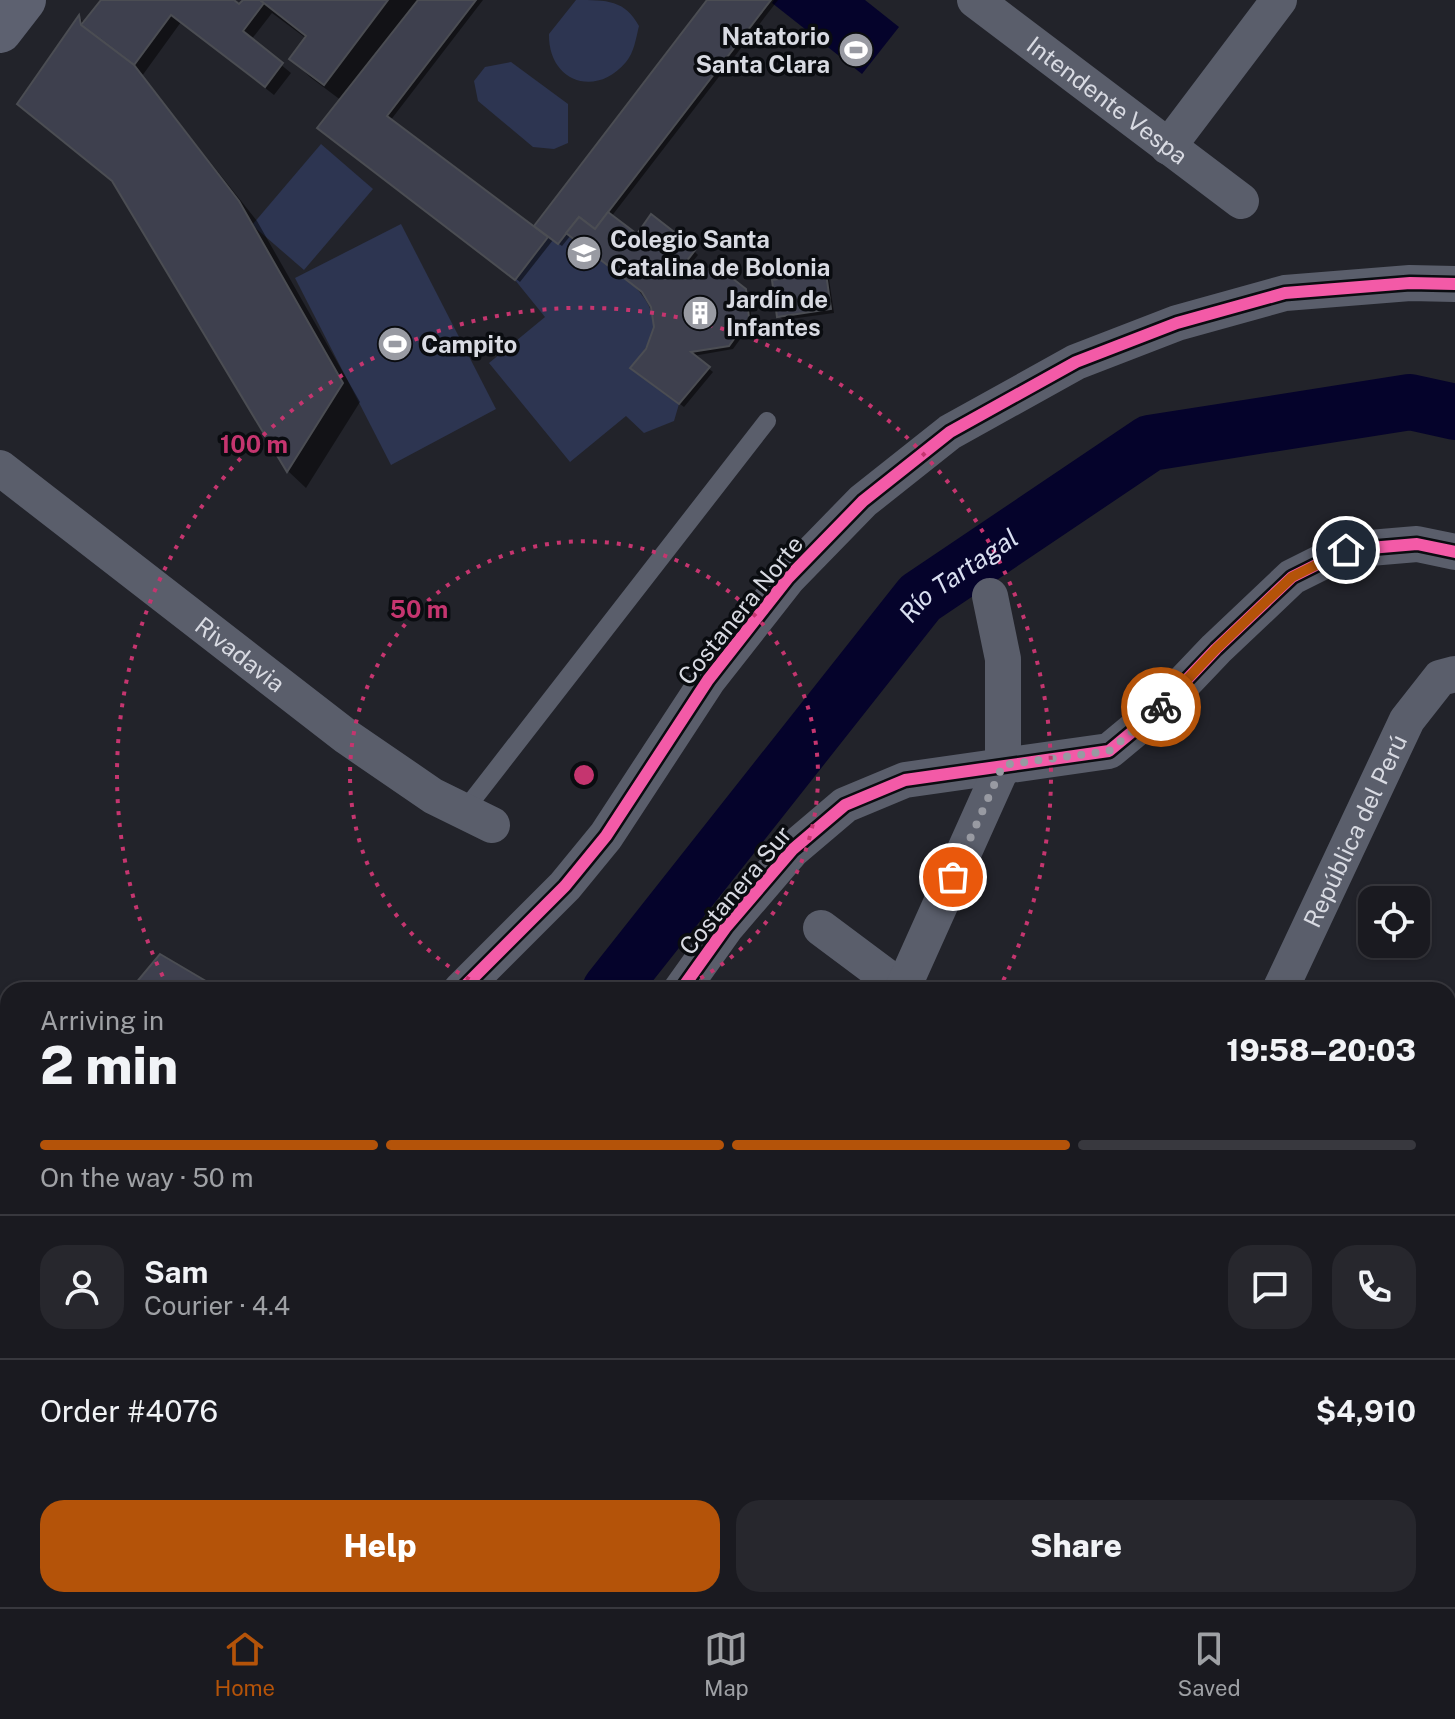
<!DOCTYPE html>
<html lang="en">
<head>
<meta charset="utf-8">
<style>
	body { margin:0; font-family:"Public Sans",sans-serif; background:#27272d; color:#f1f3f6; height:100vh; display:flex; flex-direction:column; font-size:30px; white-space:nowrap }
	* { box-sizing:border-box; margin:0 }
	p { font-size:26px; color:#9fa1a5 }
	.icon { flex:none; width:44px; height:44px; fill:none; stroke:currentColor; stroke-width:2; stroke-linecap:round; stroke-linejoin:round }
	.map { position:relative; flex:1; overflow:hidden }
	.drawer { position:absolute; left:0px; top:982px; width:1456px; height:626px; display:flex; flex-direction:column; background:#1a1a20; border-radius:24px 24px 0 0; box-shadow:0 2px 6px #0004,0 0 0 2px #38383e }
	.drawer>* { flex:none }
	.buttons { position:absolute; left:1358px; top:886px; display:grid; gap:16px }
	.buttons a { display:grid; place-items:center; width:72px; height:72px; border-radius:16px; background:#1a1a20; box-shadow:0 2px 6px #0004,0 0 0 2px #38383e; font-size:40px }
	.pin { position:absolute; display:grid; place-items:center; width:68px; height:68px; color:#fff; margin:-34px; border:4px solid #fff; border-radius:50%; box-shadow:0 2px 8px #0007 }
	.courier { position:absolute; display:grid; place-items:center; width:80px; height:80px; margin:-40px; border:6px solid #b45309; border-radius:50%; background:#fff; color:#222; box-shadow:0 2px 10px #0007 }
	.overview em { font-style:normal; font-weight:800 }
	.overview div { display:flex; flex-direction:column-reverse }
	.overview { display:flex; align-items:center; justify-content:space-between; height:136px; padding:0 40px }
	h1 { font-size:52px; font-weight:800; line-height:60px }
	.bar { display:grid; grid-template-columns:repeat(4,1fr); gap:12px 8px; align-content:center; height:96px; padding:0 40px }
	.bar i { height:10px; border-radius:6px; background:#38383e }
	.bar .on { background:#b45309 }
	.bar p { grid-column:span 4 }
	.line { display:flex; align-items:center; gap:20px; padding:0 40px; border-top:2px solid #38383e }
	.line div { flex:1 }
	.round { display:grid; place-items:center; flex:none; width:84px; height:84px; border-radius:24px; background:#27272d }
	.action { display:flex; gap:16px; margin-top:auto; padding:16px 40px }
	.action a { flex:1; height:92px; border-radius:24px; background:#b45309; color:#fff; font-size:32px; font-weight:800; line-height:92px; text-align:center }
	.action a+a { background:#27272d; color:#f1f3f6 }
	.menu { display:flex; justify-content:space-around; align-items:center; height:112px; border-top:2px solid #38383e; background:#1a1a20; font-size:22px; color:#9fa1a5 }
	.menu a { display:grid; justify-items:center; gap:4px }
	.menu .on { color:#b45309 }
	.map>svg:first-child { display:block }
</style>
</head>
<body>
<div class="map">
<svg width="1455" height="1607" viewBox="0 0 1455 1607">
	<rect width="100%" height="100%" fill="#22232a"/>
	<!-- green -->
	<g fill="#2d3551">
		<path d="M576,0C607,0 625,0 639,26C636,38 634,53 626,62C595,99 548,81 549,34Z"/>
		<path d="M511,62L568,104V143L554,149L533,147L478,101L474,81L485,67Z"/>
		<path d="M321,144L373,189L304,270L252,225Z"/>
		<path d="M401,224L496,409L391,465L295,278Z"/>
		<path d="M566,233C593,253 654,288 654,325C653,341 640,356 631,368L679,404L674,421L644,433L626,416L570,462L489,363L545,317L515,280L548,237L558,244Z"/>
	</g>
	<!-- water -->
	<path fill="#05032b" d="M774,0H865L899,27L862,74L772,3Z"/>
	<!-- shadow -->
	<g fill="#0007">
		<path d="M104,0H230L240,7L245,0H483L390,121L534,229L709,0H778L611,217L637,237L694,251L698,255L675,284L745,290L749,295L752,323L733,349L693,356L713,372L684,407L637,371L656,327L653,307L644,292L571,235L562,246L553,240L520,282L324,132L342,101L310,77L292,59L307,39L272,13L251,40L291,73L274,95L181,22L142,76L257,221L360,402L306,488L288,471L118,187L38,122L20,104L80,18L85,24Z"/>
		<path d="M826,275L829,279L834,313L783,320L779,316Z"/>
	</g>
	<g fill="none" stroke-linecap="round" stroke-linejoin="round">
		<!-- river -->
		<g stroke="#05032b" stroke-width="56">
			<path id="s1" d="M610,990L920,598L1150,443L1410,402L1455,412"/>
			<path d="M144,1607L149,1600"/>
		</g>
	</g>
	<!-- building -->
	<g fill="#3e404e" stroke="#4b4d53" stroke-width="2">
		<path d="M101,0H234L239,4L243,0H260L264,3L243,31L283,63L265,87L171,15L134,65L81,25Z"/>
		<path d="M260,0H388L324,85L289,59L306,36Z"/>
		<path d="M418,0H476L387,116L548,237L515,280L317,128Z"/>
		<path d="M707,0H771L595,229L579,217L558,244L534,226Z"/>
		<path d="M79,15L81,25L134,65L239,201L343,383L287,472L112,181L17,104Z"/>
		<path d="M608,212L637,234L651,214L696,249L676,275L681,279L690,272L718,267L746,289L749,318L729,346L691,352L710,367L679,404L630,368L646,349L654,327L651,307L642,292L566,233L579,217L595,229Z"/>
		<path d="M826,273L831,309L777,317L772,280Z"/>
		<path d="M160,954L221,990H130Z"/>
		<path d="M8,1135V1152L0,1145Z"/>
	</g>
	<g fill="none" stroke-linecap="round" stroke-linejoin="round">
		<!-- service -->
		<path stroke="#5a5e6b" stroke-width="18" d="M464,811L767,421"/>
		<!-- minor -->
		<g stroke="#5a5e6b" stroke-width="36">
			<path id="s2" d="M975,0L1241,201"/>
			<path d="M1168,147L1279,0"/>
			<path id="s3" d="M0,468L347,737L433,796L492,825"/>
			<path d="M821,928L904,990"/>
			<path d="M461,990L565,886L606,836L708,680L788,578L863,501L950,432L1076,362L1177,323L1285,293L1410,283L1455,284"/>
			<path d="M681,990L726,927L792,850L845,805L905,780L1109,751L1156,712L1216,649L1292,577L1346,550L1417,544L1455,552"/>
			<path d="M902,990L1003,765V659L990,596"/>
			<path id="s4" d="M1280,990L1407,720L1440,678L1455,674"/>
			<path d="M1448,1447L1455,1432"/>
			<path d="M1448,1486L1455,1492"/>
			<path d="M604,1607L607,1600"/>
			<path d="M982,1607L986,1600"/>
			<path d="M1370,1607L1374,1600"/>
		</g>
		<!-- secondary -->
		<g stroke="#5d6170" stroke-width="44">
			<path d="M0,31L24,0"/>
			<path d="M0,1218L8,1224"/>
			<path d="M0,1267L8,1273"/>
			<path d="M431,1600L440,1607"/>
			<path d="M507,1600L516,1607"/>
		</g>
		<defs>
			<g id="cycleway">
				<path d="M461,990L565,886L606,836L708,680L788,578L863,501L950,432L1076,362L1177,323L1285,293L1410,283L1455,284"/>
				<path d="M681,990L726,927L792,850L845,805L905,780L1109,751L1156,712L1216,649L1292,577L1346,550L1417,544L1455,552"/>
			</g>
		</defs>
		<!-- cycleway casing -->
		<use href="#cycleway" stroke="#0a0c10" stroke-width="17"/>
		<!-- cycleway -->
		<use href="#cycleway" stroke="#f35aa7" stroke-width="12"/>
	</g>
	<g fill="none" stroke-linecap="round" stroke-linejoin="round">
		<!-- done -->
		<path stroke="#989aa2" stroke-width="8" stroke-dasharray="0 14.4" d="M953,877L1003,765L1109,751L1161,707"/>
		<!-- route -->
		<path stroke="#b45309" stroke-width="10" d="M1161,707L1216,649L1292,577L1346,550"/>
	</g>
	<!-- distance rings -->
	<g fill="none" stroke="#c5356f" stroke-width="4" stroke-dasharray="4 8">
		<path d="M491 990A234 234 0 1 1 677 990"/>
		<path d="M168 987A467 467 0 1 1 1000 987"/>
	</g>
	<!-- icons -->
	<defs>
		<symbol id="stadium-disc" viewBox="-11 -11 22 22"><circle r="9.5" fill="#989aa2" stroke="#0a0c10"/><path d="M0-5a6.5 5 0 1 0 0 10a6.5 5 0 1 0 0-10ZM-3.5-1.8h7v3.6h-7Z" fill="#fff"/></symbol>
		<symbol id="school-disc" viewBox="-11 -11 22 22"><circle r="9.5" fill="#989aa2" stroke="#0a0c10"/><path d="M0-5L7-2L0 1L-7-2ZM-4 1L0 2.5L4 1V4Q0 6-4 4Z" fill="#fff"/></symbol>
		<symbol id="building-disc" viewBox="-11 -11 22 22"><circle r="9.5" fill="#989aa2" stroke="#0a0c10"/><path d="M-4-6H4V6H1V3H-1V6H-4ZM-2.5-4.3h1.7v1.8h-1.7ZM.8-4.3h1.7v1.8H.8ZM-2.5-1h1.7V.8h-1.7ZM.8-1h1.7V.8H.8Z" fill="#fff"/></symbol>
	</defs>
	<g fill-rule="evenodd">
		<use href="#stadium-disc" x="836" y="30" width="40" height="40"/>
		<use href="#school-disc" x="564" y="233" width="40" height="40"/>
		<use href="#building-disc" x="680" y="293" width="40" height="40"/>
		<use href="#stadium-disc" x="375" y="324" width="40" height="40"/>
	</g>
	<g text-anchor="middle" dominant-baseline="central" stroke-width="7" stroke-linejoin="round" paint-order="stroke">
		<!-- poi labels -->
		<g font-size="24" font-weight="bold" fill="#d8dae2" stroke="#0a0c10" text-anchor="start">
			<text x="830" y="36" text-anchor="end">Natatorio<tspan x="830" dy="28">Santa Clara</tspan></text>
			<text x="610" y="239">Colegio Santa<tspan x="610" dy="28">Catalina de Bolonia</tspan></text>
			<text x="726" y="299">Jardín de<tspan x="726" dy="28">Infantes</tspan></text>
			<text x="421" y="344">Campito</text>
		</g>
		<!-- street labels -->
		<g font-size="24" fill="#d8dae2" stroke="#0a0c10">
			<text stroke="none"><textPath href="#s2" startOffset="166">Intendente Vespa</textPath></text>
			<text transform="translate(740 610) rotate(-51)">Costanera Norte</text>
			<text stroke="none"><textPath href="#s3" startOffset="304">Rivadavia</textPath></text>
			<text stroke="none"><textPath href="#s4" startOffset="176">República del Perú</textPath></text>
			<text transform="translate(735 890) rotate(-50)">Costanera Sur</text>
		</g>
		<!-- water labels -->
		<g font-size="26" font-style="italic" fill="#d9dff0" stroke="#0a0c10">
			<text stroke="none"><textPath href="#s1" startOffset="544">Río Tartagal</textPath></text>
		</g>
	</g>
	<circle cx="584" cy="775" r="12" fill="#c5356f" stroke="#0a0c10" stroke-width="4"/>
	<g font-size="24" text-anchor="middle" font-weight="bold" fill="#c5356f" stroke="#0a0c10" stroke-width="7" stroke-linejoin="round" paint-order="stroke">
		<text x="254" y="453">100 m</text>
		<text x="419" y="618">50 m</text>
	</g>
</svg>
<div class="buttons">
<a><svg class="icon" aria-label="locate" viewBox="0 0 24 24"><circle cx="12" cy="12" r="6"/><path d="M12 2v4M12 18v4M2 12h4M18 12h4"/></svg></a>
</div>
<div class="pin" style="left:953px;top:877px;background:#ea580c"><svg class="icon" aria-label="bag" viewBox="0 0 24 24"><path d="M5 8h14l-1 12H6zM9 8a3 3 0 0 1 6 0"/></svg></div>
<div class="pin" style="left:1346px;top:550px;background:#1f2937"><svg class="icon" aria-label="home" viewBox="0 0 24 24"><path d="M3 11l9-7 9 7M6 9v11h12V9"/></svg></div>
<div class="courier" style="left:1161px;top:707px"><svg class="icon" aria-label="bike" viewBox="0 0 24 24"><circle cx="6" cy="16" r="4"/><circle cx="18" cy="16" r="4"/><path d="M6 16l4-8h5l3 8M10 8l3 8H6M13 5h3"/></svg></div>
<section class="drawer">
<div class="overview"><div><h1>2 min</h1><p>Arriving in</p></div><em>19:58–20:03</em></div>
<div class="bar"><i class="on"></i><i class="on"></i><i class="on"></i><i></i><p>On the way · 50 m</p></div>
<div class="line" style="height:144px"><a class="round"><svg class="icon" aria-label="person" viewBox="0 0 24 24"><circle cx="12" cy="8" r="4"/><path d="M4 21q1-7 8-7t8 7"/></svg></a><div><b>Sam</b><p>Courier · 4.4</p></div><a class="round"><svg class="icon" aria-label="chat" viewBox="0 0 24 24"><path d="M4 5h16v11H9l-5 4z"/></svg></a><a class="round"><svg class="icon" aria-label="phone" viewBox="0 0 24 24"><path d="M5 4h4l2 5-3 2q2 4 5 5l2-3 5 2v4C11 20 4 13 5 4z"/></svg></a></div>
<div class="line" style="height:104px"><div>Order #4076</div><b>$4,910</b></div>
<div class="action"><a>Help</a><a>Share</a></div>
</section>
</div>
<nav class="menu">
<a class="on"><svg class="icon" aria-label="home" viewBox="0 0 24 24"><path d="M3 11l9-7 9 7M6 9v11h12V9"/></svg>Home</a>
<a><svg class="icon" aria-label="map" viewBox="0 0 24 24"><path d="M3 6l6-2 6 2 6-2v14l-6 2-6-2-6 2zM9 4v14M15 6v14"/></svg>Map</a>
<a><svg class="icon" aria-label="saved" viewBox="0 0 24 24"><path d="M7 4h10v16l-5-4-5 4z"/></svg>Saved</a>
</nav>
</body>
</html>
